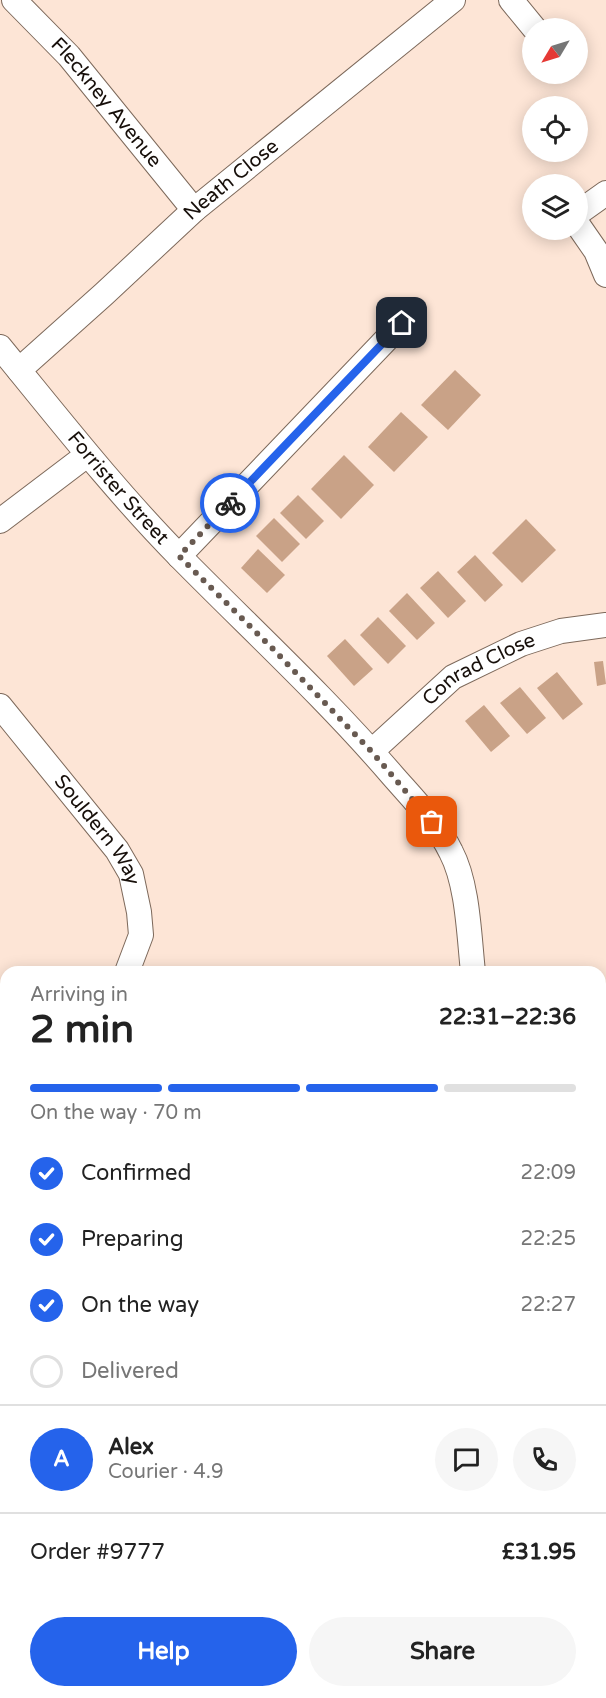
<!DOCTYPE html>
<html lang="en">
<head>
<meta charset="utf-8">
<style>
	body { margin:0; font-family:"Varela Round",sans-serif; background:#f6f6f6; color:#222; height:100vh; display:flex; flex-direction:column; font-size:22px; white-space:nowrap }
	* { box-sizing:border-box; margin:0 }
	p { font-size:20px; color:#767676 }
	.icon { flex:none; width:33px; height:33px; fill:none; stroke:currentColor; stroke-width:2; stroke-linecap:round; stroke-linejoin:round }
	.map { position:relative; flex:1; overflow:hidden }
	.drawer { position:absolute; left:0px; top:966px; width:606px; height:732px; display:flex; flex-direction:column; background:#fff; border-radius:18px 18px 0 0; box-shadow:0 3px 15px #0003 }
	.drawer>* { flex:none }
	.needle { width:39px; rotate:232deg }
	.buttons { position:absolute; left:522px; top:18px; display:grid; gap:12px }
	.buttons a { display:grid; place-items:center; width:66px; height:66px; border-radius:50%; background:#fff; box-shadow:0 3px 15px #0003; font-size:30px }
	.pin { position:absolute; display:grid; place-items:center; width:51px; height:51px; color:#fff; margin:-26px; border-radius:12px; box-shadow:0 3px 9px #0006 }
	.courier { position:absolute; display:grid; place-items:center; width:60px; height:60px; margin:-30px; border:4px solid #2563eb; border-radius:50%; background:#fff; color:#222; box-shadow:0 2px 8px #0007 }
	.summary em { font-style:normal; font-weight:700 }
	.summary div { display:flex; flex-direction:column-reverse }
	.summary { display:flex; align-items:center; justify-content:space-between; height:102px; padding:0 30px }
	h1 { font-size:39px; font-weight:700; line-height:45px }
	.bar { display:grid; grid-template-columns:repeat(4,1fr); gap:9px 6px; align-content:center; height:72px; padding:0 30px }
	.bar i { height:8px; border-radius:4px; background:#e0e0e0 }
	.bar .active { background:#2563eb }
	.bar p { grid-column:span 4 }
	.line { display:flex; align-items:center; gap:15px; padding:0 30px; border-top:2px solid #e0e0e0 }
	.line div { flex:1 }
	.round { display:grid; place-items:center; flex:none; width:63px; height:63px; border-radius:32px; background:#f6f6f6 }
	ol { padding:0 30px; list-style:none }
	li { display:flex; align-items:center; gap:18px; height:66px }
	li p { margin-inline-start:auto }
	li .icon { padding:6px; border-radius:50%; background:#2563eb; color:#fff; stroke-width:4 }
	li:last-child { color:#767676 }
	li i { width:33px; height:33px; border:3px solid #e0e0e0; border-radius:50% }
	.action { display:flex; gap:12px; margin-top:auto; padding:12px 30px }
	.action a { flex:1; height:69px; border-radius:36px; background:#2563eb; color:#fff; font-size:24px; font-weight:700; line-height:69px; text-align:center }
	.action a+a { background:#f6f6f6; color:#222 }
	.map>svg:first-child { display:block }
</style>
</head>
<body>
<div class="map">
<svg width="606" height="1698" viewBox="0 0 606 1698">
	<rect width="100%" height="100%" fill="#fde5d6"/>
	<!-- building -->
	<g fill="#c9a287">
		<path d="M455,370L481,395L448,430L421,405Z"/>
		<path d="M401,412L428,437L394,472L368,447Z"/>
		<path d="M344,455L374,485L341,519L311,489Z"/>
		<path d="M298,495L324,521L306,539L280,513Z"/>
		<path d="M274,518L300,544L282,562L256,536Z"/>
		<path d="M526,519L556,550L522,583L492,553Z"/>
		<path d="M258,549L285,575L267,593L241,568Z"/>
		<path d="M475,555L503,585L485,602L457,572Z"/>
		<path d="M438,571L466,601L448,618L420,588Z"/>
		<path d="M407,593L435,623L417,640L389,611Z"/>
		<path d="M378,617L406,646L388,664L360,635Z"/>
		<path d="M345,639L373,669L354,686L327,656Z"/>
		<path d="M603,661L606,684L597,686L594,662Z"/>
		<path d="M557,672L583,704L563,720L537,688Z"/>
		<path d="M520,687L546,718L527,734L500,703Z"/>
		<path d="M484,705L510,736L491,752L465,721Z"/>
		<path d="M606,1014V1142H605L600,1109V1015Z"/>
		<path d="M606,1322V1357H600V1323Z"/>
	</g>
	<g fill="none" stroke-linecap="round" stroke-linejoin="round">
		<defs>
			<g id="street">
				<path id="s1" d="M14,0L69,56L194,210"/>
				<path d="M511,0L534,28"/>
				<path d="M578,213L606,193"/>
				<path d="M578,225L596,251L606,275"/>
				<path id="s2" d="M0,347C59,419 116,492 181,558C252,630 327,699 393,776C414,800 437,823 451,852C468,884 469,936 473,972"/>
				<path id="s3" d="M19,370L104,294L194,210L453,0"/>
				<path d="M0,521L87,455"/>
				<path d="M179,556L402,323"/>
				<path id="s4" d="M0,706L117,850L131,874L139,912L141,935L127,972"/>
				<path id="s5" d="M372,751L453,677L521,644L561,631L606,625"/>
				<path d="M0,1049L6,1047"/>
				<path d="M0,1280L6,1279"/>
				<path d="M600,1290L606,1289"/>
				<path d="M0,1517L6,1516"/>
				<path d="M600,1548L606,1549"/>
				<path d="M565,1692L566,1698"/>
			</g>
		</defs>
		<!-- street casing -->
		<use href="#street" stroke="#7d695b" stroke-width="26"/>
		<!-- street -->
		<use href="#street" stroke="#fff" stroke-width="24"/>
	</g>
	<g fill="none" stroke-linecap="round" stroke-linejoin="round">
		<!-- done -->
		<path stroke="#685a51" stroke-width="6" stroke-dasharray="0 10.8" d="M230,503L179,556L273,649L372,752L432,822"/>
		<!-- route -->
		<path stroke="#2563eb" stroke-width="8" d="M230,503L402,323"/>
	</g>
	<g text-anchor="middle" dominant-baseline="central" stroke-width="6" stroke-linejoin="round" paint-order="stroke">
		<!-- street labels -->
		<g font-size="20" fill="#170f0a" stroke="#fcf7f4">
			<text stroke="none"><textPath href="#s1" startOffset="138">Fleckney Avenue</textPath></text>
			<text stroke="none"><textPath href="#s3" startOffset="285">Neath Close</textPath></text>
			<text stroke="none"><textPath href="#s2" startOffset="184">Forrister Street</textPath></text>
			<text stroke="none"><textPath href="#s5" startOffset="136">Conrad Close</textPath></text>
			<text stroke="none"><textPath href="#s4" startOffset="158">Souldern Way</textPath></text>
		</g>
	</g>
</svg>
<div class="buttons">
<a><svg class="needle" viewBox="-14 -14 28 28"><path d="M0-13l5 13h-10z" fill="#e53935"/><path d="M0 13l5-13h-10z" fill="#767676"/></svg></a>
<a><svg class="icon" aria-label="locate" viewBox="0 0 24 24"><circle cx="12" cy="12" r="6"/><path d="M12 2v4M12 18v4M2 12h4M18 12h4"/></svg></a>
<a><svg class="icon" aria-label="layers" viewBox="0 0 24 24"><path d="M12 4l9 5-9 5-9-5zM3 14l9 5 9-5"/></svg></a>
</div>
<div class="pin" style="left:432px;top:822px;background:#ea580c"><svg class="icon" aria-label="bag" viewBox="0 0 24 24"><path d="M5 8h14l-1 12H6zM9 8a3 3 0 0 1 6 0"/></svg></div>
<div class="pin" style="left:402px;top:323px;background:#1f2937"><svg class="icon" aria-label="home" viewBox="0 0 24 24"><path d="M3 11l9-7 9 7M6 9v11h12V9"/></svg></div>
<div class="courier" style="left:230px;top:503px"><svg class="icon" aria-label="bike" viewBox="0 0 24 24"><circle cx="6" cy="16" r="4"/><circle cx="18" cy="16" r="4"/><path d="M6 16l4-8h5l3 8M10 8l3 8H6M13 5h3"/></svg></div>
<section class="drawer">
<div class="summary"><div><h1>2 min</h1><p>Arriving in</p></div><em>22:31–22:36</em></div>
<div class="bar"><i class="active"></i><i class="active"></i><i class="active"></i><i></i><p>On the way · 70 m</p></div>
<ol>
<li><svg class="icon" aria-label="check" viewBox="0 0 24 24"><path d="M5 12l5 5 9-10"/></svg>Confirmed<p>22:09</p></li>
<li><svg class="icon" aria-label="check" viewBox="0 0 24 24"><path d="M5 12l5 5 9-10"/></svg>Preparing<p>22:25</p></li>
<li><svg class="icon" aria-label="check" viewBox="0 0 24 24"><path d="M5 12l5 5 9-10"/></svg>On the way<p>22:27</p></li>
<li><i></i>Delivered</li>
</ol>
<div class="line" style="height:108px"><b class="round" style="background:#2563eb;color:#fff">A</b><div><b>Alex</b><p>Courier · 4.9</p></div><a class="round"><svg class="icon" aria-label="chat" viewBox="0 0 24 24"><path d="M4 5h16v11H9l-5 4z"/></svg></a><a class="round"><svg class="icon" aria-label="phone" viewBox="0 0 24 24"><path d="M5 4h4l2 5-3 2q2 4 5 5l2-3 5 2v4C11 20 4 13 5 4z"/></svg></a></div>
<div class="line" style="height:78px"><div>Order #9777</div><b>£31.95</b></div>
<div class="action"><a>Help</a><a>Share</a></div>
</section>
</div>
</body>
</html>
